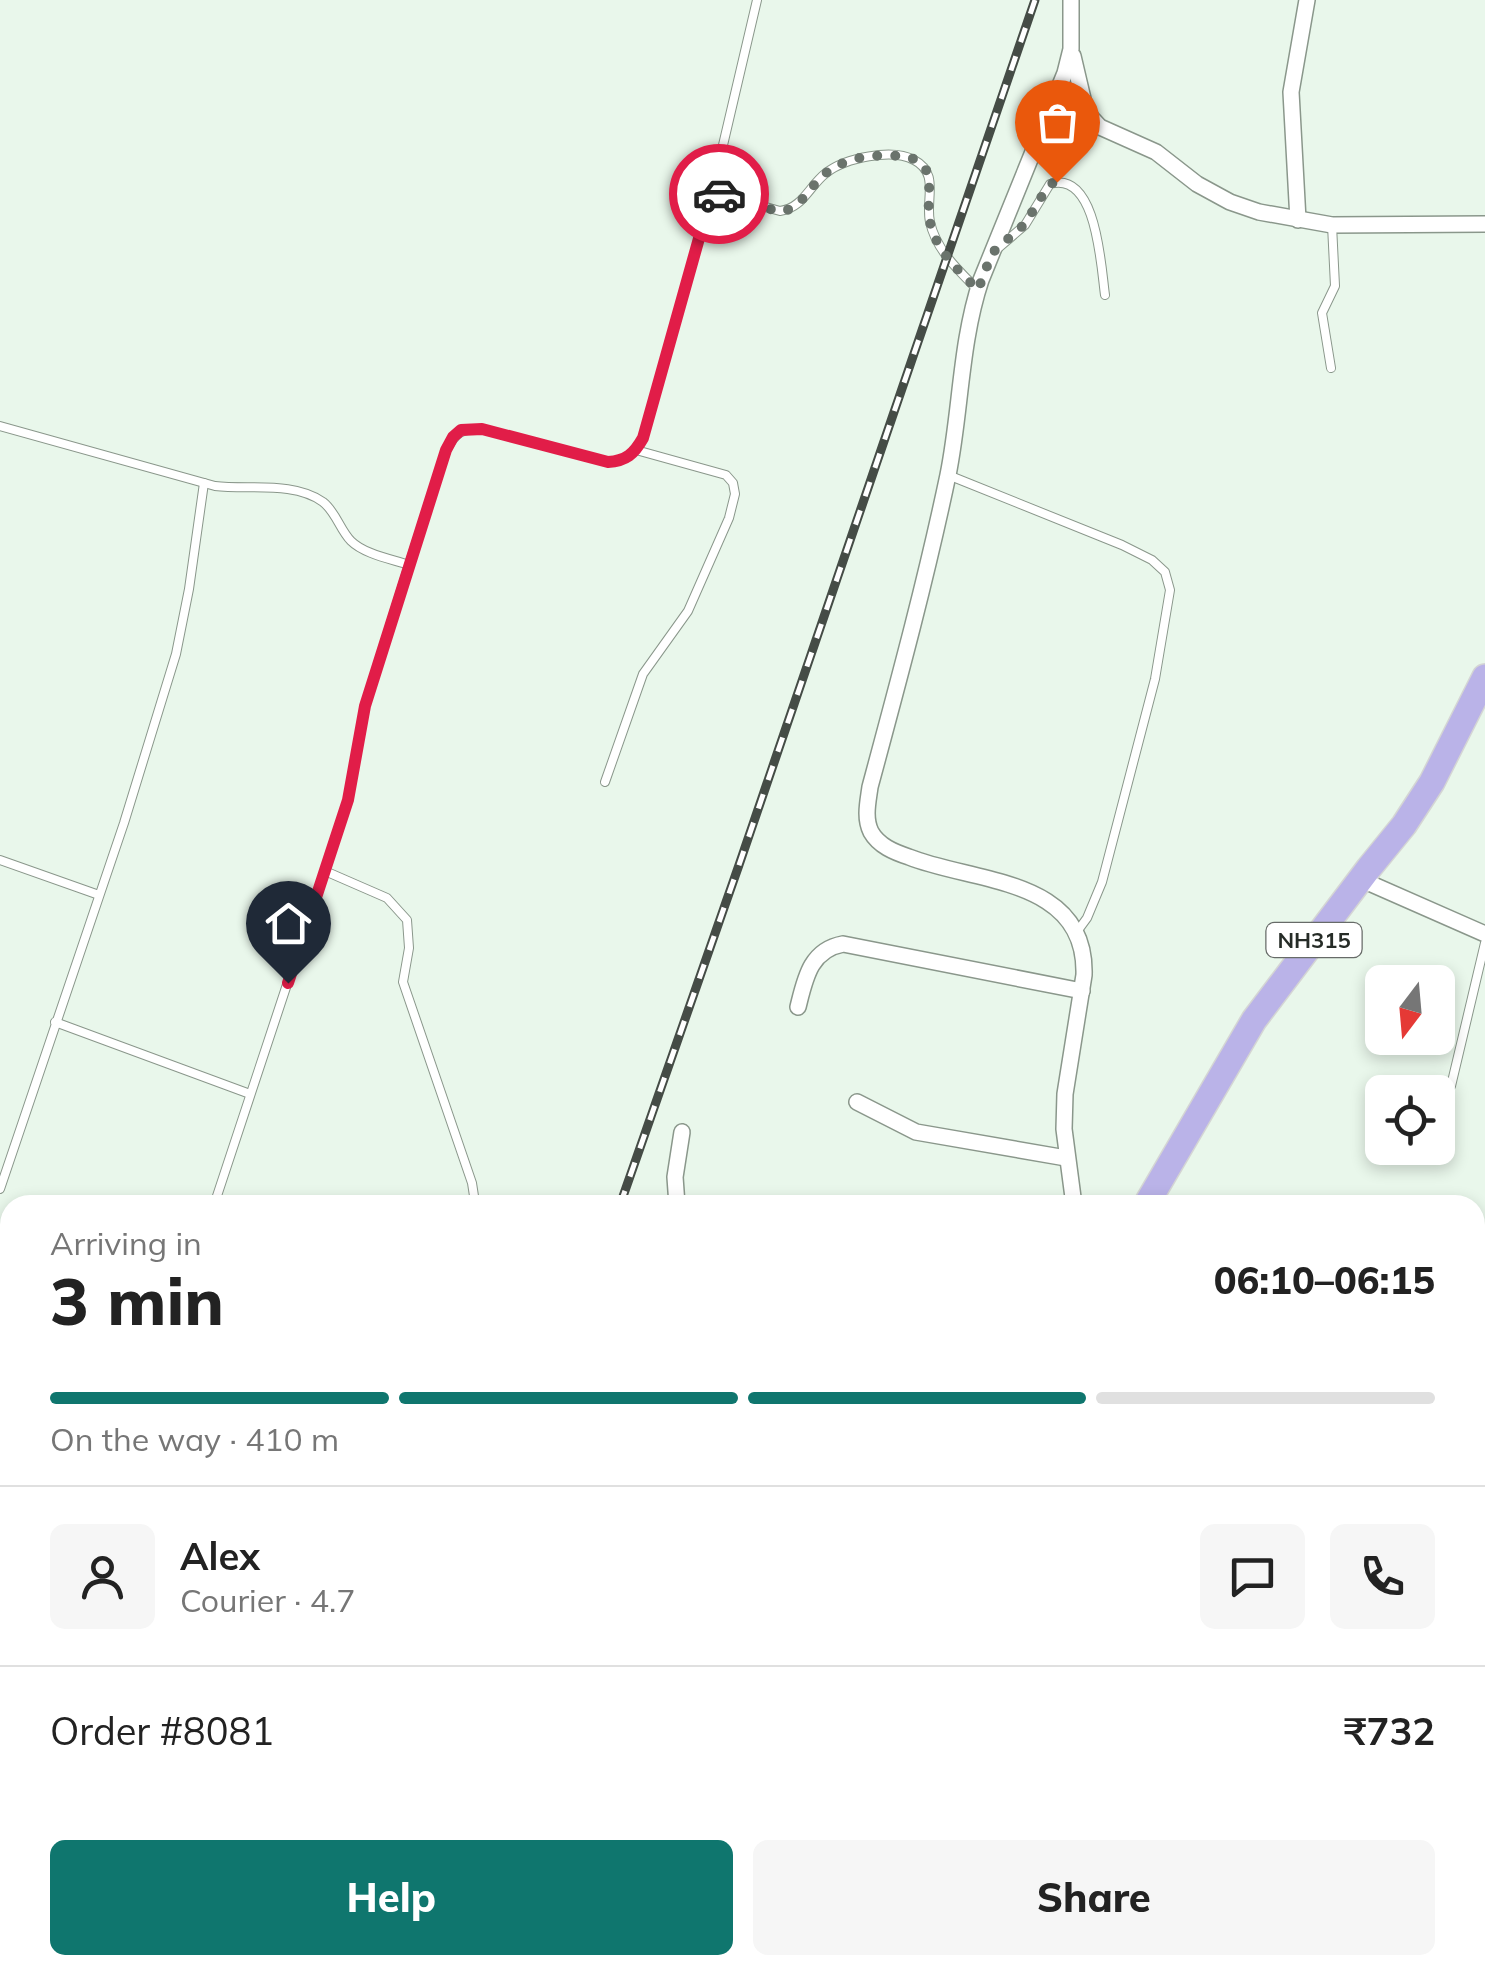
<!DOCTYPE html>
<html lang="en">
<head>
<meta charset="utf-8">
<style>
	body { margin:0; font-family:Mulish,sans-serif; background:#f6f6f6; color:#222; height:100vh; display:flex; flex-direction:column; font-size:38px; white-space:nowrap }
	* { box-sizing:border-box; margin:0 }
	p { font-size:32px; color:#767676 }
	.icon { flex:none; width:55px; height:55px; fill:none; stroke:currentColor; stroke-width:2; stroke-linecap:round; stroke-linejoin:round }
	.map { position:relative; flex:1; overflow:hidden }
	.sheet { position:absolute; left:0px; top:1195px; width:1485px; height:780px; display:flex; flex-direction:column; background:#fff; border-radius:30px 30px 0 0; box-shadow:0 5px 15px #0003 }
	.sheet>* { flex:none }
	.needle { width:65px; rotate:196deg }
	.tools { position:absolute; left:1365px; top:965px; display:grid; gap:20px }
	.tools a { display:grid; place-items:center; width:90px; height:90px; border-radius:15px; background:#fff; box-shadow:0 5px 15px #0003; font-size:50px }
	.pin { position:absolute; display:grid; place-items:center; width:85px; height:85px; color:#fff; margin:-102px -42px; border-radius:50% 50% 50% 0; rotate:-45deg; box-shadow:0 0 10px #0007 }
	.pin .icon { rotate:45deg }
	.courier { position:absolute; display:grid; place-items:center; width:100px; height:100px; margin:-50px; border:8px solid #e11d48; border-radius:50%; background:#fff; color:#222; box-shadow:0 2px 12px #0007 }
	.head em { font-style:normal; font-weight:800 }
	.head div { display:flex; flex-direction:column-reverse }
	.head { display:flex; align-items:center; justify-content:space-between; height:170px; padding:0 50px }
	h1 { font-size:65px; font-weight:800; line-height:75px }
	.bar { display:grid; grid-template-columns:repeat(4,1fr); gap:15px 10px; align-content:center; height:120px; padding:0 50px }
	.bar i { height:12px; border-radius:8px; background:#e0e0e0 }
	.bar .active { background:#0f766e }
	.bar p { grid-column:span 4 }
	.line { display:flex; align-items:center; gap:25px; padding:0 50px; border-top:2px solid #e0e0e0 }
	.line div { flex:1 }
	.round { display:grid; place-items:center; flex:none; width:105px; height:105px; border-radius:15px; background:#f6f6f6 }
	.primary-button { display:flex; gap:20px; margin-top:auto; padding:20px 50px }
	.primary-button a { flex:1; height:115px; border-radius:15px; background:#0f766e; color:#fff; font-size:40px; font-weight:800; line-height:115px; text-align:center }
	.primary-button a+a { background:#f6f6f6; color:#222 }
	.map>svg:first-child { display:block }
</style>
</head>
<body>
<div class="map">
<svg width="1485" height="1975" viewBox="0 0 1485 1975">
	<rect width="100%" height="100%" fill="#e9f7eb"/>
	<g fill="none" stroke-linecap="round" stroke-linejoin="round">
		<defs>
			<g id="service">
				<path d="M712,192L757,0"/>
				<path d="M996,250L1025,225L1050,184C1097,170 1101,267 1105,295"/>
				<path d="M1331,368L1322,313L1335,286L1332,225"/>
				<path d="M0,426L215,486C248,490 294,481 323,502C336,512 340,530 351,541C364,554 391,559 409,565L446,451C455,433 462,428 482,429L608,462C626,461 634,454 643,438L712,192L780,211C803,208 809,186 826,173C845,158 892,148 914,160C940,173 925,200 930,222C936,250 959,271 978,290"/>
				<path d="M948,475L1122,545L1152,560L1165,572L1170,590L1155,679L1102,882L1087,918L1076,933"/>
				<path d="M605,782L643,674L688,611L729,518L735,494L733,483L726,475L636,450"/>
				<path d="M0,860L99,895"/>
				<path d="M325,871L387,898L407,920L409,948L403,982L472,1183L474,1196L469,1205"/>
				<path d="M55,1022L250,1094"/>
				<path d="M1451,1086L1485,943"/>
				<path d="M0,1189L124,823L176,654L189,589L204,483"/>
				<path d="M214,1205L348,800L365,706L409,565"/>
				<path d="M0,1310H10"/>
				<path d="M1485,1449L1482,1464L1485,1481"/>
				<path d="M1475,1601L1485,1605"/>
				<path d="M1475,1724L1485,1723"/>
			</g>
			<g id="minor">
				<path d="M1071,0V49L1065,73L981,280C960,343 961,411 948,475C926,580 898,683 870,787C868,802 864,818 871,832C879,846 894,852 909,857C974,883 1087,877 1084,975L1065,1094L1064,1129L1074,1205"/>
				<path d="M1073,56L1084,103L1088,114L1100,127L1156,152L1197,184L1230,202L1259,212L1332,225L1485,224"/>
				<path d="M1298,220L1291,92L1307,0"/>
				<path d="M1360,879L1485,934"/>
				<path d="M798,1007C805,979 810,950 843,944L1082,991"/>
				<path d="M857,1102L916,1132L1066,1158"/>
				<path d="M677,1205L675,1177L682,1132"/>
				<path d="M0,1655L10,1633"/>
				<path d="M0,1886L10,1889"/>
				<path d="M511,1965L530,1975"/>
				<path d="M1152,1965L1185,1975"/>
				<path d="M452,1975L456,1965"/>
				<path d="M911,1975L917,1965"/>
				<path d="M947,1975L950,1965"/>
				<path d="M1088,1975L1091,1965"/>
				<path d="M1331,1975L1333,1965"/>
				<path d="M1430,1975L1433,1965"/>
			</g>
			<path id="tertiary" d="M0,1375H10"/>
			<path id="primary" d="M1475,1937L1485,1942"/>
			<g id="trunk">
				<path d="M1146,1205L1254,1020L1369,868L1404,825L1432,782L1485,677"/>
				<path d="M248,1975L251,1965"/>
			</g>
		</defs>
		<!-- service casing -->
		<use href="#service" stroke="#8a978b" stroke-width="10"/>
		<!-- minor casing -->
		<use href="#minor" stroke="#8a978b" stroke-width="18"/>
		<!-- tertiary casing -->
		<use href="#tertiary" stroke="#8a978b" stroke-width="20"/>
		<!-- primary casing -->
		<use href="#primary" stroke="#d4d5d4" stroke-width="25"/>
		<!-- trunk casing -->
		<use href="#trunk" stroke="#d4d5d4" stroke-width="28"/>
		<!-- service -->
		<use href="#service" stroke="#fff" stroke-width="8"/>
		<!-- minor -->
		<use href="#minor" stroke="#fff" stroke-width="15"/>
		<!-- tertiary -->
		<use href="#tertiary" stroke="#fff" stroke-width="18"/>
		<!-- primary -->
		<use href="#primary" stroke="#cbc6ee" stroke-width="22"/>
		<!-- trunk -->
		<use href="#trunk" stroke="#bab3e8" stroke-width="25"/>
		<defs>
			<g id="rail">
				<path d="M620,1205L739,865L1035,0"/>
				<path d="M350,1975L354,1965"/>
			</g>
		</defs>
		<!-- rail casing -->
		<use href="#rail" stroke="#454c46" stroke-width="9"/>
		<!-- rail -->
		<use href="#rail" stroke="#fff" stroke-width="5" stroke-dasharray="15" stroke-linecap="butt"/>
	</g>
	<g fill="none" stroke-linecap="round" stroke-linejoin="round">
		<!-- done -->
		<path stroke="#6a736c" stroke-width="10" stroke-dasharray="0 18" d="M719,194L780,212C803,208 809,186 826,173C846,157 875,154 899,156C943,159 924,195 930,222C936,251 958,270 978,290L992,253L1025,224L1045,191L1050,184L1057,182"/>
		<!-- route -->
		<path stroke="#e11d48" stroke-width="12" d="M288,983L348,800L365,706L446,450L453,437L461,430L482,429L608,462C626,461 634,454 643,438L712,192L719,194"/>
	</g>
	<g text-anchor="middle" dominant-baseline="central" stroke-width="10" stroke-linejoin="round" paint-order="stroke">
		<!-- shield labels -->
		<rect fill="#fff" stroke="#676b68" stroke-width="2.5" x="1266.5" y="923" width="95" height="34" rx="8"/>
		<g font-size="22" font-weight="bold" fill="#262c27">
			<text x="1314" y="940">NH315</text>
		</g>
	</g>
</svg>
<div class="tools">
<a><svg class="needle" viewBox="-14 -14 28 28"><path d="M0-13l5 13h-10z" fill="#e53935"/><path d="M0 13l5-13h-10z" fill="#767676"/></svg></a>
<a><svg class="icon" aria-label="locate" viewBox="0 0 24 24"><circle cx="12" cy="12" r="6"/><path d="M12 2v4M12 18v4M2 12h4M18 12h4"/></svg></a>
</div>
<div class="pin" style="left:1057px;top:182px;background:#ea580c"><svg class="icon" aria-label="bag" viewBox="0 0 24 24"><path d="M5 8h14l-1 12H6zM9 8a3 3 0 0 1 6 0"/></svg></div>
<div class="pin" style="left:288px;top:983px;background:#1f2937"><svg class="icon" aria-label="home" viewBox="0 0 24 24"><path d="M3 11l9-7 9 7M6 9v11h12V9"/></svg></div>
<div class="courier" style="left:719px;top:194px"><svg class="icon" aria-label="car" viewBox="0 0 24 24"><path d="M5 17H2v-5l4-1 3-4h7l3 4 3 1v5h-3M9 17h6M6 11h13"/><circle cx="7" cy="17" r="2"/><circle cx="17" cy="17" r="2"/></svg></div>
<section class="sheet">
<div class="head"><div><h1>3 min</h1><p>Arriving in</p></div><em>06:10–06:15</em></div>
<div class="bar"><i class="active"></i><i class="active"></i><i class="active"></i><i></i><p>On the way · 410 m</p></div>
<div class="line" style="height:180px"><a class="round"><svg class="icon" aria-label="person" viewBox="0 0 24 24"><circle cx="12" cy="8" r="4"/><path d="M4 21q1-7 8-7t8 7"/></svg></a><div><b>Alex</b><p>Courier · 4.7</p></div><a class="round"><svg class="icon" aria-label="chat" viewBox="0 0 24 24"><path d="M4 5h16v11H9l-5 4z"/></svg></a><a class="round"><svg class="icon" aria-label="phone" viewBox="0 0 24 24"><path d="M5 4h4l2 5-3 2q2 4 5 5l2-3 5 2v4C11 20 4 13 5 4z"/></svg></a></div>
<div class="line" style="height:130px"><div>Order #8081</div><b>₹732</b></div>
<div class="primary-button"><a>Help</a><a>Share</a></div>
</section>
</div>
</body>
</html>
